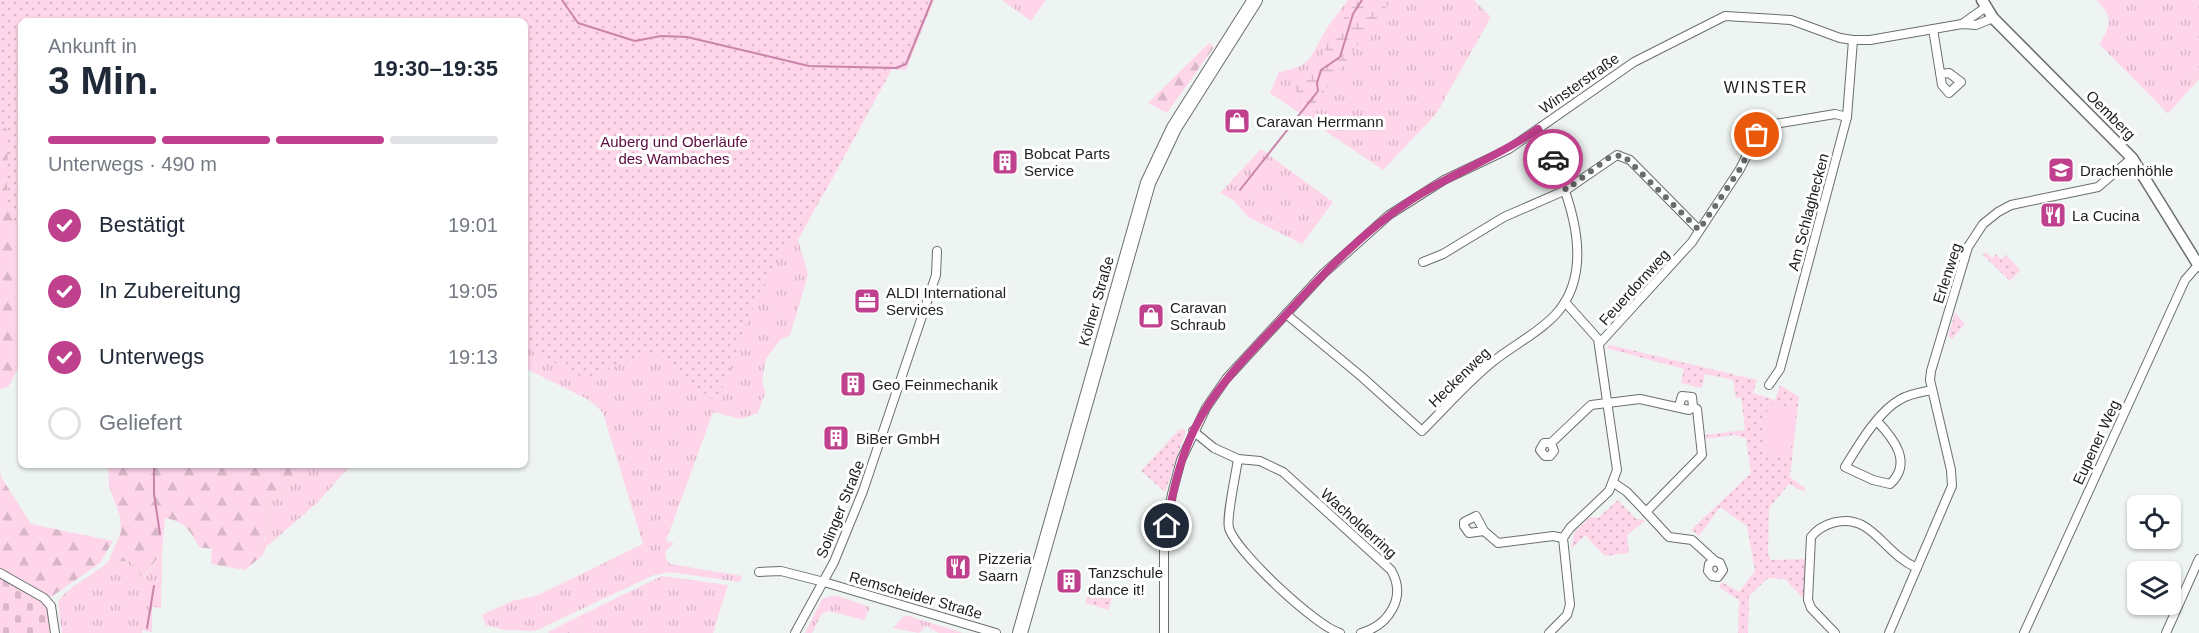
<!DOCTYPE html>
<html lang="de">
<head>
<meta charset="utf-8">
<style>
	body { margin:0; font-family:Arial,sans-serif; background:#f2f2f3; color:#1f2937; height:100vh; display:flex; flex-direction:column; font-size:22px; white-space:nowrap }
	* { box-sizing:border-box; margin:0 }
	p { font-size:20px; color:#747a83 }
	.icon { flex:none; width:33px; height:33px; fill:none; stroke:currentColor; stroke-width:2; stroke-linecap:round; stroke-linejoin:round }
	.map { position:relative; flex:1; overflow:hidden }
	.panel { position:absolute; left:18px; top:18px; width:510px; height:450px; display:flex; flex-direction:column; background:#fff; border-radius:9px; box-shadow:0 2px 4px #0004 }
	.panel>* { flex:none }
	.fabs { position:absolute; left:2127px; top:495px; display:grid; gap:12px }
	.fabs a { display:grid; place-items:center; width:54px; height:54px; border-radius:9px; background:#fff; box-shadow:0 2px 4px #0004; font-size:30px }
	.pin { position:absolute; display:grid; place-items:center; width:51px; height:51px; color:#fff; margin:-26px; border:3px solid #fff; border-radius:50%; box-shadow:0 2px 6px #0007 }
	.courier { position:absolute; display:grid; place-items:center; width:60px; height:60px; margin:-30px; border:4px solid #bf408c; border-radius:50%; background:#fff; color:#222; box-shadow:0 2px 8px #0007 }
	.head em { font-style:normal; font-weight:700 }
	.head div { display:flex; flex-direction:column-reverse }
	.head { display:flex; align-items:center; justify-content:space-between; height:102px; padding:0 30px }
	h1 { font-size:39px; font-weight:700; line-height:45px }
	.bar { display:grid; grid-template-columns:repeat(4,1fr); gap:9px 6px; align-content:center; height:72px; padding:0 30px }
	.bar i { height:8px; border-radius:4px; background:#e0e1e3 }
	.bar .on { background:#bf408c }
	.bar p { grid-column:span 4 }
	ol { padding:0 30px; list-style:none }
	li { display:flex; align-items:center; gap:18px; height:66px }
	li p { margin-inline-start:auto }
	li .icon { padding:6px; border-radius:50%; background:#bf408c; color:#fff; stroke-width:4 }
	li:last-child { color:#747a83 }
	li i { width:33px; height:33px; border:3px solid #e0e1e3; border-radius:50% }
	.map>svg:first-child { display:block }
</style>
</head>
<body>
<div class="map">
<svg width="2199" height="633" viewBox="0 0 2199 633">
	<defs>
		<pattern id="grass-tufts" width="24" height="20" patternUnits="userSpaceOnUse" patternTransform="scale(1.5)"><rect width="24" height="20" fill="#fed5e9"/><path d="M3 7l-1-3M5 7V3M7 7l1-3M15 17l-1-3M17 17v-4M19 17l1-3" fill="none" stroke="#d9b7c8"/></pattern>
		<pattern id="forest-firs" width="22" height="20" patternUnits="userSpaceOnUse" patternTransform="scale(1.5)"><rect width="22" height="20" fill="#fed5e9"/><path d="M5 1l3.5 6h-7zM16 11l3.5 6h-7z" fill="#d9b7c8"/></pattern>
		<pattern id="wetland-marsh" width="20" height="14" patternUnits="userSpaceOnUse" patternTransform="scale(1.5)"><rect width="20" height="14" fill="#fed5e9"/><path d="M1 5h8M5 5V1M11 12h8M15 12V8" fill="none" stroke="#d9b7c8"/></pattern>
		<pattern id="cemetery-stones" width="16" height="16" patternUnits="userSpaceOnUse" patternTransform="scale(1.5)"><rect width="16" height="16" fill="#fed5e9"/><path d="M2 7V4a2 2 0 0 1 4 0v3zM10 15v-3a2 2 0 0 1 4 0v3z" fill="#d9b7c8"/></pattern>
		<pattern id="park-dots" width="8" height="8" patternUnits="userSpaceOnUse" patternTransform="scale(1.5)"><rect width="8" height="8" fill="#fed5e9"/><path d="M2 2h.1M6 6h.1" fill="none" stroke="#d9b7c8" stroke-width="1.8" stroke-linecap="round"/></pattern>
	</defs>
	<rect width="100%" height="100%" fill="#eef4f2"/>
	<!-- grass -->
	<g fill="url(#grass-tufts)">
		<path d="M1002,0H1046L1031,21Z"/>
		<path d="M1348,0H1474L1491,17L1436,114L1383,170L1270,93L1279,72C1309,67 1309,60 1323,35C1329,23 1340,11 1348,0Z"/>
		<path d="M2097,0H2199V79L2168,114L2099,44C2112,24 2113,18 2097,0Z"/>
		<path d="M888,75L798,240L808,275L790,335L780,340L766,359L762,379L765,393L758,413L741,419L713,412L666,541L674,543L665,552L666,559L670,564L742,576L740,582L670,572L654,575L535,631L506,630L486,625L482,615L512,601L536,596L643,544L603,413L591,401L525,368V347L645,342L775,263Z"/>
		<path d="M1261,149L1333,202L1302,244L1248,217L1233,200L1220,193Z"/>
		<path d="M306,465H351L317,503L266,547L263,555L267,507Z"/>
		<path d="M162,551L161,608L152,607V632L142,630V633H62L58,601C70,585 93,576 108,562L131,561L144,578Z"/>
		<path d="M662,576L728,585L713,633H585L573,619Z"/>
		<path d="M835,595L870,607L864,620L828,611L821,615L812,633H805L822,599Z"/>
		<path d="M905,615L963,633H939L926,626L919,633L893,628Z"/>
	</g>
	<!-- forest -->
	<g fill="url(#forest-firs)">
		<path d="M0,25L21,121V363L8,387L0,389Z"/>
		<path d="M1209,43L1214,47L1167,113L1148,103Z"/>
		<path d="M108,465H306L267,507L263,555L245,570L211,564L212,549L199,547C190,530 184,521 165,518L162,551L143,578L131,561L108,562L121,532L120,516L109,486Z"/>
		<path d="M0,469L1,477L31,524L113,541L100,563L51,597L0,568Z"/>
		<path d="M573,619L585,633H548L550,631Z"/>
	</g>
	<!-- wetland -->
	<path fill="url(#wetland-marsh)" d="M1358,0H1394L1382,11L1315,104L1304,109L1293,84L1322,57L1331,34Z"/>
	<!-- cemetery -->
	<path fill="url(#cemetery-stones)" d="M0,578L42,600L48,609L52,633H0Z"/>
	<!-- park -->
	<g fill="url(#park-dots)">
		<path d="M0,0H934L906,70L892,69L826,190L777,262L747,320L717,403L652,352L588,377L580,376L525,347V21H21V236L10,215L7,196L8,131L0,123Z"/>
		<path d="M1986,252L1992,258L1996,254L2001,259L2006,255L2020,270L2010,281L1983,255Z"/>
		<path d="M1955,313L1965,324L1952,339L1948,336Z"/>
		<path d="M1610,345L1757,380L1753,393L1775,400L1780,385L1799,397L1790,477L1805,488L1804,492L1789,484L1769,508L1768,553L1771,560L1806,559L1804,599L1785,579L1768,578L1749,596L1748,633H1738L1739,600L1719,587L1722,582L1739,592L1755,571L1747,526L1720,507L1699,536L1691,530L1751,473L1746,438L1734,435L1706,439L1705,435L1745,430L1741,397L1736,398L1733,380L1705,374L1702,388L1681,383L1684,369L1606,348Z"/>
		<path d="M1183,429L1186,431L1165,492L1141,471L1179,430Z"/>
		<path d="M1618,500L1636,519L1646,520L1627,535L1629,553L1605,556L1585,535L1571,549L1574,533L1590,517L1598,518Z"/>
		<path d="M1089,591L1112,597L1109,610L1085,603Z"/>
	</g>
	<!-- pitch -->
	<path fill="#fed5e9" d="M1768,404L1795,407L1790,456L1763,453Z"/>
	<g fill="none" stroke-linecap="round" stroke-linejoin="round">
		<!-- stream -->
		<g stroke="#c985a9" stroke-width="2">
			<path d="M562,0L578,23L635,41L661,36L687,37L809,66L896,68L906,64L932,0"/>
			<path d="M1240,190L1318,91L1317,83L1321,70L1340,57L1353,14L1362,0"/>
			<path d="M154,465V494L160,534"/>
			<path d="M147,628L154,586"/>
		</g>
		<defs>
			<g id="minor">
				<path d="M1962,24L1986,7"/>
				<path d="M1933,29L1942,85L1949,93L1961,82L1949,73L1940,74"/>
				<path d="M1423,262L1443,254L1504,217L1566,190L1617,155L1630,160L1699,230"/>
				<path d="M1286,314L1362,377L1422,431C1444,409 1466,384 1490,364C1511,346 1538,334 1556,314C1602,263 1563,180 1538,129"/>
				<path d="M1599,344L1692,242L1740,169L1757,135L1769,125L1835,114L1847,117"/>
				<path d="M1769,385L1780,369L1847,117L1853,40"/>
				<path d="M1877,421C1894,439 1913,463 1890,484L1873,480L1845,467C1858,446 1878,411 1901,399C1909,394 1923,392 1932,390"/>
				<path d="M1193,431L1214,448L1238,459"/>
				<path d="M1551,443L1554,451L1550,456H1545L1540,450L1544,443H1551L1591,405L1640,399L1689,410L1693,407L1692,397L1682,396L1679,406"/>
				<path d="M1614,483L1627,492L1646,512L1702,455L1697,409L1693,407"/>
				<path d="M1646,512L1669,537L1692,540L1715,561L1720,563L1723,570L1718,577L1712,576L1708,571L1709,564L1715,561"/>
				<path d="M1484,531L1469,533L1464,526V522L1476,516L1484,531L1498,543L1553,536L1563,538"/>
				<path d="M759,572L781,571L824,582L996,633"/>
				<path d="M0,573L44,598L51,606L55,633"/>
				<path d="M795,633L834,562L863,491L936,275L937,251"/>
				<path d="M1164,633V542L1172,494L1181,460L1206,408L1226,379L1323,274L1389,215L1444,180L1509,149L1634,62L1725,16L1791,20L1840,38L1853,40H1870L1962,24L1976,25L1993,18"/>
				<path d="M1340,633C1317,627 1236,552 1229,528C1226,518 1236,474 1238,459L1260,461L1283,472L1391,570C1407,597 1389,625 1361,633"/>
				<path d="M1549,633L1567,615L1570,605L1563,538L1570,528L1609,491L1617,470L1598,339L1565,302"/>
				<path d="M1835,633L1811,608L1808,600L1811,537C1822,523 1845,516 1862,525C1880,534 1892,557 1917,568"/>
				<path d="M1889,633L1952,486L1951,470L1930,380L1931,371L1968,247L1983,224L1998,212L2011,205L2098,187L2132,158"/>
				<path d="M2024,633L2185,280L2198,265"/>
				<path d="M2166,633L2199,559"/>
			</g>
			<path id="tertiary" d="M1982,0L1993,18L2132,158L2199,266"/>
			<path id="primary" d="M1020,633L1148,183L1174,128L1255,0"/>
		</defs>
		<!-- minor casing -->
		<use href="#minor" stroke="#6a6f6e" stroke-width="10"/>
		<!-- tertiary casing -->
		<use href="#tertiary" stroke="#6a6f6e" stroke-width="13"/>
		<!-- primary casing -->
		<use href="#primary" stroke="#6a6f6e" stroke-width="16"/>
		<!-- minor -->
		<use href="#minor" stroke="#fff" stroke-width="8"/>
		<!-- tertiary -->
		<use href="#tertiary" stroke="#fff" stroke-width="10"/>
		<!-- primary -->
		<use href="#primary" stroke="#fff" stroke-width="14"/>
	</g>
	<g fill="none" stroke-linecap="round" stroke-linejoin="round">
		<!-- done -->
		<path stroke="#686c6b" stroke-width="6" stroke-dasharray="0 10.8" d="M1553,159L1566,190L1610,157L1623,155L1699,230L1740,169L1757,135"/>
		<!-- route -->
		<path stroke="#bf408c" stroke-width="8" d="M1167,526C1172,493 1179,461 1194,430C1215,387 1248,355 1281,320C1321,276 1361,233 1411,200C1452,173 1498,157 1538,129L1553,159"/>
	</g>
	<!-- icons -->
	<defs>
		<symbol id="shop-square" viewBox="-11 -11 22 22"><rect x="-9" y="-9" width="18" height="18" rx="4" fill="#bf408c" stroke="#fff"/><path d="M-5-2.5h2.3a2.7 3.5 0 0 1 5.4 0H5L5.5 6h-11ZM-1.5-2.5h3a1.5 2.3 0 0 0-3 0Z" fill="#fff"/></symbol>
		<symbol id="building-square" viewBox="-11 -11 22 22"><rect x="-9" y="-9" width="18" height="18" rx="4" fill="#bf408c" stroke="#fff"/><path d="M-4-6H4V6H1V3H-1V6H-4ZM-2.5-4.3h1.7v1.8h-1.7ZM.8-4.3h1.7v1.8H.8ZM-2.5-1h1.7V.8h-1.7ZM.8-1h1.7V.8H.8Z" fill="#fff"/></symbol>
		<symbol id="school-square" viewBox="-11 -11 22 22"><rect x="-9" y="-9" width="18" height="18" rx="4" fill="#bf408c" stroke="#fff"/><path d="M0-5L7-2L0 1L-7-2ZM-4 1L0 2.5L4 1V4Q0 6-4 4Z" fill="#fff"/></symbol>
		<symbol id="restaurant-square" viewBox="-11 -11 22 22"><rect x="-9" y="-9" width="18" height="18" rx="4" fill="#bf408c" stroke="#fff"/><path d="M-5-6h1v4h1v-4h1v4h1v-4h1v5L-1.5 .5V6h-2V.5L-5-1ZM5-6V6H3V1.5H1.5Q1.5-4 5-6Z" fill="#fff"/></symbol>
		<symbol id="office-square" viewBox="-11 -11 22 22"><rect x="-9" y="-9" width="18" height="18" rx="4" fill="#bf408c" stroke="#fff"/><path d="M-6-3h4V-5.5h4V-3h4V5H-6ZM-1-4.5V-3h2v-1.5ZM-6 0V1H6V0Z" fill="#fff"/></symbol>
	</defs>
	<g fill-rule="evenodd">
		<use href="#shop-square" x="1222" y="106" width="30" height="30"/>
		<use href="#building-square" x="990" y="147" width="30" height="30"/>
		<use href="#school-square" x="2046" y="155" width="30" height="30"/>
		<use href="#restaurant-square" x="2038" y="200" width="30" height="30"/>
		<use href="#office-square" x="852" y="286" width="30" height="30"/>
		<use href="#shop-square" x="1136" y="301" width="30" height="30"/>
		<use href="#building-square" x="838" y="369" width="30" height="30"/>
		<use href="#building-square" x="821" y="423" width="30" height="30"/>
		<use href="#restaurant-square" x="943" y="552" width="30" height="30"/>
		<use href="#building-square" x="1054" y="566" width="30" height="30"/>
	</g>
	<g text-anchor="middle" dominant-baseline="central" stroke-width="6" stroke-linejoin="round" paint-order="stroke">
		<!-- street labels -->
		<g font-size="15" fill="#202322" stroke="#fff">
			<text transform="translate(1579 83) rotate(-35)">Winsterstraße</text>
			<text transform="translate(2111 115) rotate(45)">Oemberg</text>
			<text transform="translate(1808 212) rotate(-75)">Am Schlaghecken</text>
			<text transform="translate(1947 273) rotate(-72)">Erlenweg</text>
			<text transform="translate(1634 287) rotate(-48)">Feuerdornweg</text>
			<text transform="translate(1096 301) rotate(-74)">Kölner Straße</text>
			<text transform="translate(1459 377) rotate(-44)">Heckenweg</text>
			<text transform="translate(2096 442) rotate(-65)">Eupener Weg</text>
			<text transform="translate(840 509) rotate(-68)">Solinger Straße</text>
			<text transform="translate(1359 523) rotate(42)">Wacholderring</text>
			<text transform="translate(916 595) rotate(16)">Remscheider Straße</text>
		</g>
		<!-- poi labels -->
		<g font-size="15" fill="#202322" stroke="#fff" text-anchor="start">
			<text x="1256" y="121">Caravan Herrmann</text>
			<text x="1024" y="153">Bobcat Parts<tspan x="1024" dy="17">Service</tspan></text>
			<text x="2080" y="170">Drachenhöhle</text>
			<text x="2072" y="215">La Cucina</text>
			<text x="886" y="292">ALDI International<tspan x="886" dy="17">Services</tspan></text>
			<text x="1170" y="307">Caravan<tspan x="1170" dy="17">Schraub</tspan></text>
			<text x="872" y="384">Geo Feinmechanik</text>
			<text x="856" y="438">BiBer GmbH</text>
			<text x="978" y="558">Pizzeria<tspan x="978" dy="17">Saarn</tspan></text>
			<text x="1088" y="572">Tanzschule<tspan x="1088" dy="17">dance it!</tspan></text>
		</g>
		<!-- park labels -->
		<g font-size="15" fill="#5c093f" stroke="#fff">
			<text x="674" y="141">Auberg und Oberläufe<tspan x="674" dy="17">des Wambaches</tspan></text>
		</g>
		<!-- neighbourhood labels -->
		<g font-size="16" letter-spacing="1.5" fill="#202322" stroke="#fff">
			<text x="1766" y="87">WINSTER</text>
		</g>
	</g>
</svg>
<div class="fabs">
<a><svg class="icon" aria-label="locate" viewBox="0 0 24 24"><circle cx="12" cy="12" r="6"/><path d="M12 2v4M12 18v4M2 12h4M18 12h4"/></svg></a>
<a><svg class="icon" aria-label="layers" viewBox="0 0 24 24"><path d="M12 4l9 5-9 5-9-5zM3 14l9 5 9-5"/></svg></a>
</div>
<div class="pin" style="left:1757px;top:135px;background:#ea580c"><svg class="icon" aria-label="bag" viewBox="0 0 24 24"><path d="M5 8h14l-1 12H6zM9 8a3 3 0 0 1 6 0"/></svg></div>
<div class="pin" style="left:1167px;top:526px;background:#1f2937"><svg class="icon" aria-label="home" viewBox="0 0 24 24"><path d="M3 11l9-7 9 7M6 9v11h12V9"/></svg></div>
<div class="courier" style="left:1553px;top:159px"><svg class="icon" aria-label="car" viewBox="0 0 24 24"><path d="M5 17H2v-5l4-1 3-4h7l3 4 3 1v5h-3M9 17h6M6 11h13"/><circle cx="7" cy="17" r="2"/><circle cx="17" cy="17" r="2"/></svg></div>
<section class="panel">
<div class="head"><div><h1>3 Min.</h1><p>Ankunft in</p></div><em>19:30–19:35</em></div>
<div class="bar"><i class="on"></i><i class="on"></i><i class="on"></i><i></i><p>Unterwegs · 490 m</p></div>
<ol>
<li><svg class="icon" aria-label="check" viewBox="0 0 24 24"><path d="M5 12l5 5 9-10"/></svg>Bestätigt<p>19:01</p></li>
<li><svg class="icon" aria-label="check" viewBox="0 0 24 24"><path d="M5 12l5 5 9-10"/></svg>In Zubereitung<p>19:05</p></li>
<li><svg class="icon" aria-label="check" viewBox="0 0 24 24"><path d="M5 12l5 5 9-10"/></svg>Unterwegs<p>19:13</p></li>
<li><i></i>Geliefert</li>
</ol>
</section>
</div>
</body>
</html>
